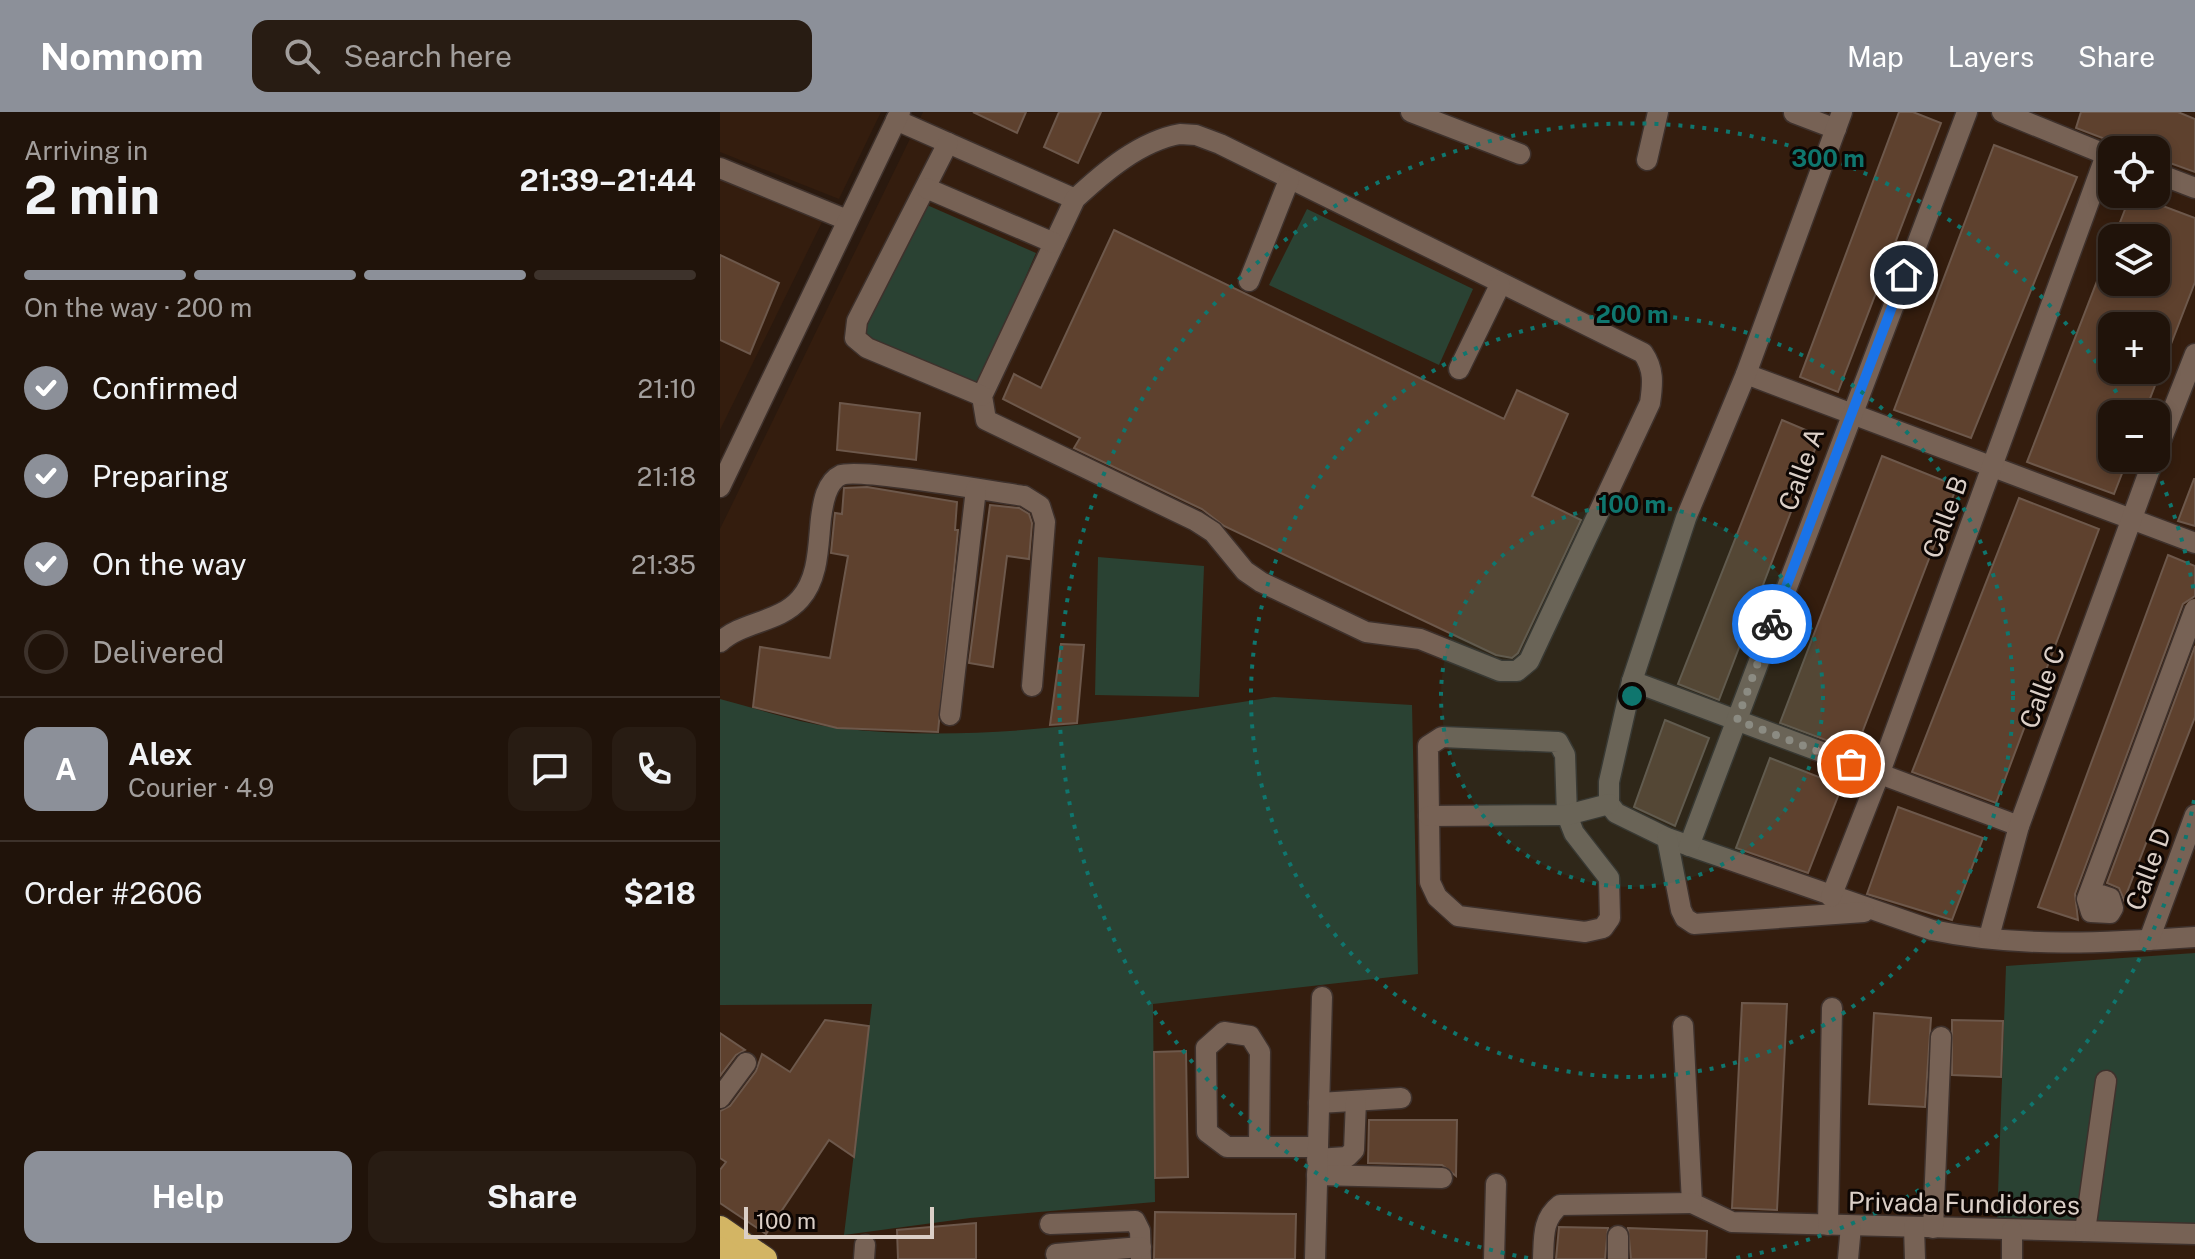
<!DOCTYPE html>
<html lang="en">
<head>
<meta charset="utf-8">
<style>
	body { margin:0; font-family:"Public Sans",sans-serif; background:#281c13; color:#f1f3f6; height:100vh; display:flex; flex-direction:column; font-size:30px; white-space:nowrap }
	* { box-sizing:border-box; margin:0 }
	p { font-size:26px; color:#a29e9c }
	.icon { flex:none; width:44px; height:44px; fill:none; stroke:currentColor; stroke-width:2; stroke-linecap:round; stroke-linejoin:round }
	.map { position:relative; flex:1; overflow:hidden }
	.side { display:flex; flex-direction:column; background:#20130a; width:720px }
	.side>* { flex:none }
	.controls { position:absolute; left:1378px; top:24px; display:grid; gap:16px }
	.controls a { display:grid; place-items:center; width:72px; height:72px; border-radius:16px; background:#20130a; box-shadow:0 4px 12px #0003,0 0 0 2px #3d322b; font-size:40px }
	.scale { position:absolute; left:24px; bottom:20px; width:190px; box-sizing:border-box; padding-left:8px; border:4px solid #dbcfc7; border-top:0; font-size:22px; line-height:28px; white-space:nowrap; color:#dbcfc7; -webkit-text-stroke:6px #0d0603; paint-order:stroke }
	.pin { position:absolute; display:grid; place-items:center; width:68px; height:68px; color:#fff; margin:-34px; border:4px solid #fff; border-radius:50%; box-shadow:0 2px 8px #0007 }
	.courier { position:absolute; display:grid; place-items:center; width:80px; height:80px; margin:-40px; border:6px solid #1a73e8; border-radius:50%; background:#fff; color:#222; box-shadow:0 2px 10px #0007 }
	.headline em { font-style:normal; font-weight:700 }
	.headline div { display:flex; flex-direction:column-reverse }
	.headline { display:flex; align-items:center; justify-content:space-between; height:136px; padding:0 24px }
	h1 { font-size:52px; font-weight:700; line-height:60px }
	.bar { display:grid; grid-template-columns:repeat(4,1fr); gap:12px 8px; align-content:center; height:96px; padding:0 24px }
	.bar i { height:10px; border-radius:6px; background:#3d322b }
	.bar .active { background:#8c9099 }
	.bar p { grid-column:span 4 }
	.line { display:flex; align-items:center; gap:20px; padding:0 24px; border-top:2px solid #3d322b }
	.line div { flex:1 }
	.round { display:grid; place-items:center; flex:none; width:84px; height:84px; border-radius:16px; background:#281c13 }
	ol { padding:0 24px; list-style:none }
	li { display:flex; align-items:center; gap:24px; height:88px }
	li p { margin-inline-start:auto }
	li .icon { padding:8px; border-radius:50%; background:#8c9099; color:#fff; stroke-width:4 }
	li:last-child { color:#a29e9c }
	li i { width:44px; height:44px; border:4px solid #3d322b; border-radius:50% }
	.action { display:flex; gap:16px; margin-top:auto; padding:16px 24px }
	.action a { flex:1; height:92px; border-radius:16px; background:#8c9099; color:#fff; font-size:32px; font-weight:700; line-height:92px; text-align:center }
	.action a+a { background:#281c13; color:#f1f3f6 }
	header { display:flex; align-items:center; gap:48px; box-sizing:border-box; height:112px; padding:0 40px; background:#8c9099; color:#fff }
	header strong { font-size:38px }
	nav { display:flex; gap:44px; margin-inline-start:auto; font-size:28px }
	.search { width:560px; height:72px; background:#281c13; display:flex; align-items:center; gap:20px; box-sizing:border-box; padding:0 28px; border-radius:16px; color:#a29e9c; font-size:30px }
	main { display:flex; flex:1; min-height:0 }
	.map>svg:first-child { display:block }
</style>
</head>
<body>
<header>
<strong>Nomnom</strong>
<div class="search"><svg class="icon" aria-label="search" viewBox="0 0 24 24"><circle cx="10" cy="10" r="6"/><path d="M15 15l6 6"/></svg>Search here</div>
<nav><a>Map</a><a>Layers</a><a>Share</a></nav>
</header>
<main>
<section class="side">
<div class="headline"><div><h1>2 min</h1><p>Arriving in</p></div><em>21:39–21:44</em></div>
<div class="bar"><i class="active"></i><i class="active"></i><i class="active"></i><i></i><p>On the way · 200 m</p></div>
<ol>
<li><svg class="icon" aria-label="check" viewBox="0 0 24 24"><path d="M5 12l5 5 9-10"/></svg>Confirmed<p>21:10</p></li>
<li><svg class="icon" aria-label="check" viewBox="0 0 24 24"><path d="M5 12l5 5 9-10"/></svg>Preparing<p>21:18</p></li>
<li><svg class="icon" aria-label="check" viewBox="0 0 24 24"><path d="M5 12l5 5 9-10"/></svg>On the way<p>21:35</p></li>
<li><i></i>Delivered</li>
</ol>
<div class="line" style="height:144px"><b class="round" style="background:#8c9099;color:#fff">A</b><div><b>Alex</b><p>Courier · 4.9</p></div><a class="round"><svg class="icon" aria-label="chat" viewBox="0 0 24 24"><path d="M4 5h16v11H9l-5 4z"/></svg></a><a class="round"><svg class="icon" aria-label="phone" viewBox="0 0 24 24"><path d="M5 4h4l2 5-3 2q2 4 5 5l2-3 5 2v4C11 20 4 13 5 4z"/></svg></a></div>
<div class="line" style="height:104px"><div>Order #2606</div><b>$218</b></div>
<div class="action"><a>Help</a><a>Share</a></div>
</section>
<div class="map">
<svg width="1475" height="1147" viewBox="0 0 1475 1147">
	<rect width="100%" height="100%" fill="#2a190e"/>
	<!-- built -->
	<g fill="#341d0e" fill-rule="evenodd">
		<path d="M0,0H161L119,87L0,40Z"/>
		<path d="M203,0H1475V1147H50L0,1112V417ZM1392,38H1436V82H1392ZM1392,126H1436V170H1392ZM1392,214H1436V258H1392ZM1392,302H1436V346H1392Z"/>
		<path d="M0,64L104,106L0,318Z"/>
	</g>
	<!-- green -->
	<g fill="#2a4233">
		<path d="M207,93L316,141L257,277L139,227Z"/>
		<path d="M587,97L753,177L719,253L549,173Z"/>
		<path d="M378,445L484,454L479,585L375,583Z"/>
		<path d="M554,585L692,593L698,862L433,892L435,1090L250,1106L124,1123L152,892L0,893V587C39,597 79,611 118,616C262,633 412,607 554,585Z"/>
		<path d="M1475,841V1116L1277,1110L1286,854Z"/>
	</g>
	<!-- building -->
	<g fill="#5e412e" stroke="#6d584b" stroke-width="2" fill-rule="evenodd">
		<path d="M253,0H306L297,21Z"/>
		<path d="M339,0H381L358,51L324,35Z"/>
		<path d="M1179,0H1193L1221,11L1118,280L1080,265Z"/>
		<path d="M1361,0H1458L1475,7V60L1436,46V38H1414L1356,16Z"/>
		<path d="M1274,33L1357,65L1251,326L1174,298Z"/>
		<path d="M1411,82L1475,106V170L1424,302H1392V346H1408L1394,382L1307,350L1391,133L1392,170H1436V126H1394ZM1392,214H1436V258H1392Z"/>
		<path d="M394,118L784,307L797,278L848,302L812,384L861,408L798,541L792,546L776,543L504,414L482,397L354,336L360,326L283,287L294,262L321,276Z"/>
		<path d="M0,143L59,171L30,242L0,228Z"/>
		<path d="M120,291L200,301L196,348L117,338Z"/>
		<path d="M1062,308L1100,324L999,588L958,572Z"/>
		<path d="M1162,344L1237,374L1135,639L1060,611Z"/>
		<path d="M1474,367H1475V414L1458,409Z"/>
		<path d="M147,375L237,390L235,418H238L218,620L117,616L33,595L40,535L110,546L128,444L111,441L115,401L122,402L124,376Z"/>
		<path d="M1299,386L1379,417L1276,691L1192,660Z"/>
		<path d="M270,393L299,396L309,402L312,411L309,447L287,444L273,555L249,551Z"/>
		<path d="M1448,443L1475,454V484L1463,492L1355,782L1358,808L1318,795Z"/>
		<path d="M341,532L364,533L357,611L330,613Z"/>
		<path d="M1475,534V605L1404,788L1399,776L1387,771Z"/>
		<path d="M945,608L989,626L955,714L914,695Z"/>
		<path d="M1050,646L1122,674L1088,761L1016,736Z"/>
		<path d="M1178,695L1263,726L1232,808L1147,782Z"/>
		<path d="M1022,891L1067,892L1057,1098L1012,1096Z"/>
		<path d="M1154,901L1211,906L1205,995L1149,992Z"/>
		<path d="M105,908L149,914L134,1045L109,1028L46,1122L0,1091V1058L6,1050L0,1046V999L10,994L36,959L42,942L70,960Z"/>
		<path d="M1232,908L1283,909L1281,965L1232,963Z"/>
		<path d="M0,921L25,938L16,943L0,964Z"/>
		<path d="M466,939L468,1065L435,1066L434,940Z"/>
		<path d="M649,1008H737L736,1064L722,1053L648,1051Z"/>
		<path d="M435,1100L576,1102L575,1147H434Z"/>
		<path d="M256,1111V1147H178L177,1118Z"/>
		<path d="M839,1115L888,1116L885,1147H836Z"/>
		<path d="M908,1116L987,1119L986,1147H911Z"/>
	</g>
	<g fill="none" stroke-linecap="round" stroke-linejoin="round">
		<defs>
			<g id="minor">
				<path d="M691,0L800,42"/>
				<path d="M1282,0L1392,45"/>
				<path d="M1074,1L1116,17"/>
				<path d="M176,8L355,87"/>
				<path d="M460,22L476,23L500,32L923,241C934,257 933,271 930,291L809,549L797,559H780L700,527L646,520L541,470L525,459L493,420L476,409L266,308L262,284L355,87C384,60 420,29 460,22Z"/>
				<path d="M228,31L137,209L135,226L147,236L262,284"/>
				<path d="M927,48L938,0"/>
				<path d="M0,56L127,108"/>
				<path d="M1436,61L1475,76"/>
				<path d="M206,76L334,131"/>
				<path d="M529,169L569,68"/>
				<path d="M739,257L780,173"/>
				<path d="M1026,262L1475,431"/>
				<path d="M1436,341L1475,242"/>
				<path d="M0,375L180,0"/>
				<path d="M0,530C23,509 59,511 80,487C99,466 98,433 101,406C103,391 106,370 121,363C140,356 275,380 304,384L320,394L325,410L312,574"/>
				<path d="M912,569L1299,714"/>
				<path d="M230,603L256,377"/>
				<path d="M722,625L838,630L845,643L847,703L854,721L889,766L890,806L883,816L865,820L738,804L717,785L710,770L708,634Z"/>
				<path d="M889,692V670L912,569L966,406L1026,262L1122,0"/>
				<path d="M889,692L896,701L947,726L1212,818C1297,836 1388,831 1475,825"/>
				<path d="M709,704L847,703L889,692"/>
				<path d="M947,726L961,798L965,806L974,812L1144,800"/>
				<path d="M969,734L1247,0"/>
				<path d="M1111,785L1159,663L1386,43"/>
				<path d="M1269,825L1299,714L1434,346"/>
				<path d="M1429,828L1475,703"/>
				<path d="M963,914L972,1091L1012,1110L1475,1122"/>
				<path d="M0,986L26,951"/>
				<path d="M599,991L681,986"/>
				<path d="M539,1033L540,940L530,924L504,920L486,936L487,1020L507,1035H598"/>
				<path d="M597,1047L627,1045L634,1038L636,989"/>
				<path d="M597,1063L722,1066"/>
				<path d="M330,1112L415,1109L420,1119L421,1147"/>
				<path d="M1108,1113L1112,896"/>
				<path d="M1194,1115L1195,1147"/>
				<path d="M1213,1116L1221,925"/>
				<path d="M1365,1119L1386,969"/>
				<path d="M336,1142L421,1135"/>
				<path d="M144,1147L145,1133"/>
				<path d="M595,1147L602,885"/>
				<path d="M774,1147L776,1072"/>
				<path d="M823,1147C824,1126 822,1107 840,1093L972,1091"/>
				<path d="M898,1147V1124"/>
				<path d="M1128,1147L1131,1114"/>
				<path d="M1292,1147V1118"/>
			</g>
			<g id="highway">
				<path d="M0,1116L45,1147"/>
				<path d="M0,1137L15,1147"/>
			</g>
		</defs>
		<!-- minor casing -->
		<use href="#minor" stroke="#3e312c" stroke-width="23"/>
		<!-- highway casing -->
		<use href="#highway" stroke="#3e312c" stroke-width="27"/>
		<!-- minor -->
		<use href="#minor" stroke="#776255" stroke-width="20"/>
		<!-- highway -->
		<use href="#highway" stroke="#d3b564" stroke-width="24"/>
		<defs>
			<path id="minor-bridge" d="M1375,789L1381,783L1390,786L1393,796L1390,801L1371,800L1367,787L1475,497"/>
		</defs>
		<!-- minor-bridge casing -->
		<use href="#minor-bridge" stroke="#3e312c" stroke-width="23" stroke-linecap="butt"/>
		<!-- minor-bridge -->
		<use href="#minor-bridge" stroke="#776255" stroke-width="20"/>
	</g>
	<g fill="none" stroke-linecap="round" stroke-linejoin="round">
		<!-- done -->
		<path stroke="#9d8f86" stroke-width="8" stroke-dasharray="0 14.4" d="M1052,512L1017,608L1131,652"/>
		<!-- route -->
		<path stroke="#1a73e8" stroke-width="10" d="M1052,512L1184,163"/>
	</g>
	<!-- distance rings -->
	<circle cx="912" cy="584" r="191" fill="#0f766e" fill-opacity=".12"/>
	<g fill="none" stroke="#0f766e" stroke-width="4" stroke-dasharray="4 8">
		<circle cx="912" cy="584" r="191"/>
		<circle cx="912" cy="584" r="381"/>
		<path d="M1474 688A572 572 0 0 1 1016 1146M808 1146A572 572 0 1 1 1407 298M1432 347A572 572 0 0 1 1474 480"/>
	</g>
	<g text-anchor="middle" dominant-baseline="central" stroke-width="6" stroke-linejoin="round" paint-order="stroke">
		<!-- street labels -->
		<g font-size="26" fill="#dbcfc7" stroke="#0d0603">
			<text transform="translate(1081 357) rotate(-70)">Calle A</text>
			<text transform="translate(1225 405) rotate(-70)">Calle B</text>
			<text transform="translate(1322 575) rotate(-70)">Calle C</text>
			<text transform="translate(1428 757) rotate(-70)">Calle D</text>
			<text transform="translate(1244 1091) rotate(1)">Privada Fundidores</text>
		</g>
	</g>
	<circle cx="912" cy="584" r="12" fill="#0f766e" stroke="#0d0603" stroke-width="4"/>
	<g font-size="24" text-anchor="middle" font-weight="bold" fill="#0f766e" stroke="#0d0603" stroke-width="6" stroke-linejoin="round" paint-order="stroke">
		<text x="1108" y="55">300 m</text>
		<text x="912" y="211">200 m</text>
		<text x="912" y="401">100 m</text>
	</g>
</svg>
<div class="controls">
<a><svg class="icon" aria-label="locate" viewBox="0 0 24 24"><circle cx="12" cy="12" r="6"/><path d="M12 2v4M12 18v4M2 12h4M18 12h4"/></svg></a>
<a><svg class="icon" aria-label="layers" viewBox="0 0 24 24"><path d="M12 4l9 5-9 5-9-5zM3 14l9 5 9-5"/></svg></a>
<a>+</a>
<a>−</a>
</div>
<div class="scale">100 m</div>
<div class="pin" style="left:1131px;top:652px;background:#ea580c"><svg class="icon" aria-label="bag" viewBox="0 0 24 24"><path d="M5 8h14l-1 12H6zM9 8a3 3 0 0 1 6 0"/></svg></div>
<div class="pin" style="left:1184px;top:163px;background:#1f2937"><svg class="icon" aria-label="home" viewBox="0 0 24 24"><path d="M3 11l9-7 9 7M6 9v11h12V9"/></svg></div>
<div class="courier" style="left:1052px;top:512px"><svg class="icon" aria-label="bike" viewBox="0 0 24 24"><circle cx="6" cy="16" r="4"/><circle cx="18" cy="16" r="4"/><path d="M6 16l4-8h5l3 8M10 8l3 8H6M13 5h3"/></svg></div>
</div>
</main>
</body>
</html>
